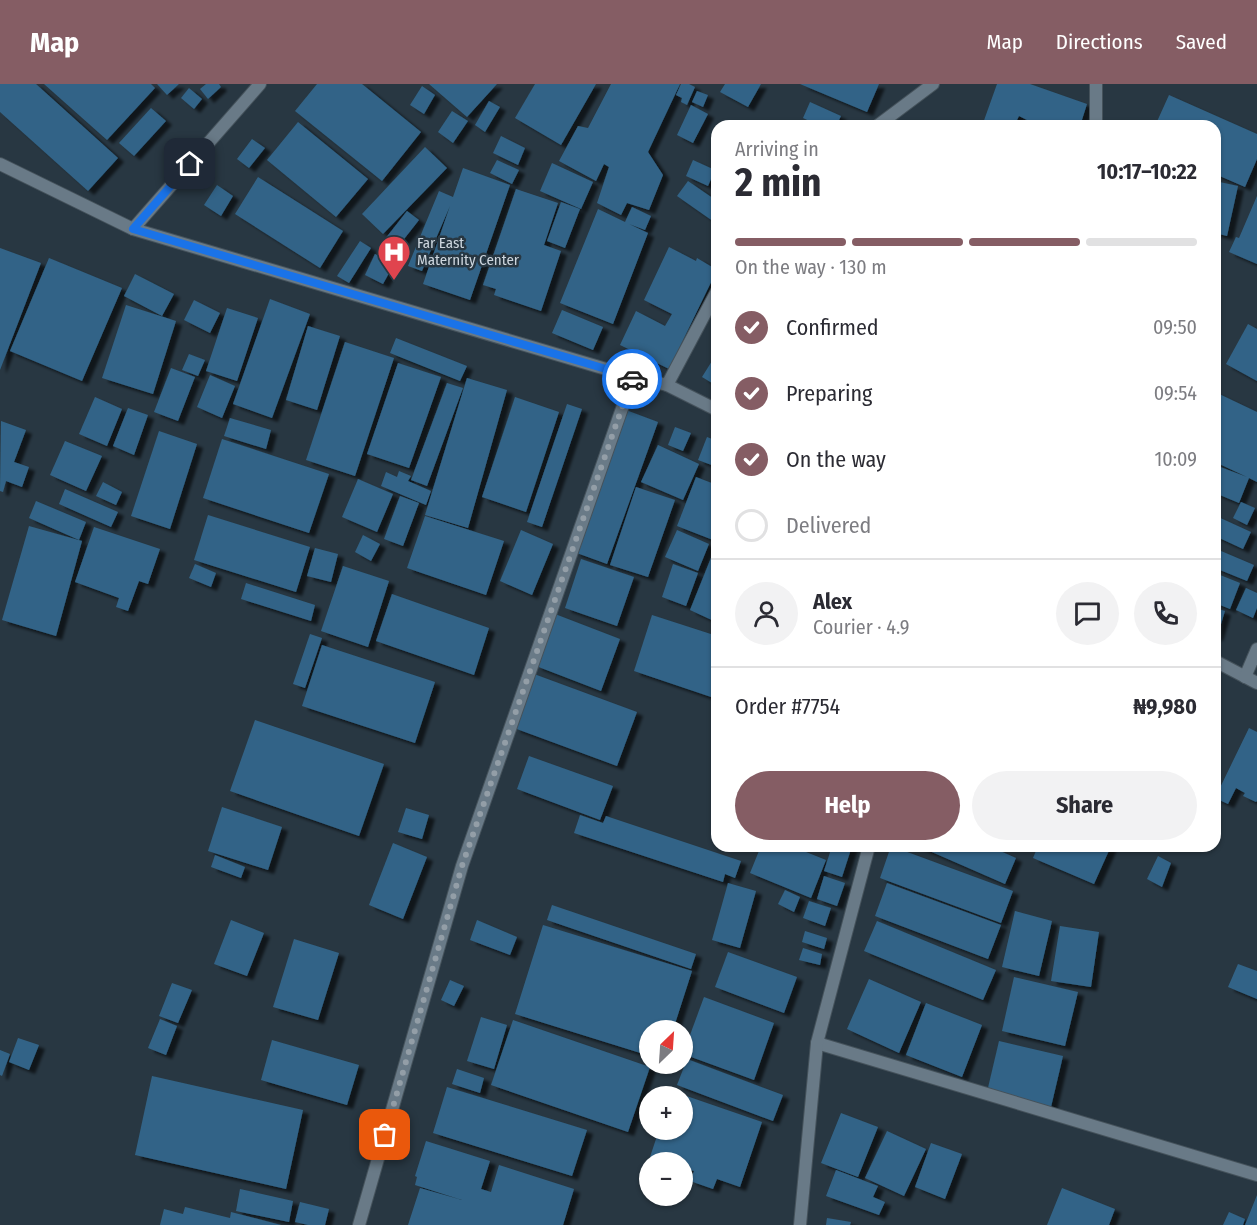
<!DOCTYPE html>
<html lang="en">
<head>
<meta charset="utf-8">
<style>
	body { margin:0; font-family:"Fira Sans Condensed",sans-serif; background:#f2f2f3; color:#2b2b33; height:100vh; display:flex; flex-direction:column; font-size:22px; white-space:nowrap }
	* { box-sizing:border-box; margin:0 }
	p { font-size:20px; color:#7c7c81 }
	.icon { flex:none; width:33px; height:33px; fill:none; stroke:currentColor; stroke-width:2; stroke-linecap:round; stroke-linejoin:round }
	.map { position:relative; flex:1; overflow:hidden }
	.side { position:absolute; left:711px; top:36px; width:510px; height:732px; display:flex; flex-direction:column; background:#fff; border-radius:18px; box-shadow:0 2px 4px #0004 }
	.side>* { flex:none }
	.needle { width:39px; rotate:25deg }
	.fabs { position:absolute; left:639px; top:936px; display:grid; gap:12px }
	.fabs a { display:grid; place-items:center; width:54px; height:54px; border-radius:50%; background:#fff; box-shadow:0 2px 4px #0004; font-size:30px }
	.pin { position:absolute; display:grid; place-items:center; width:51px; height:51px; color:#fff; margin:-26px; border-radius:12px; box-shadow:0 3px 9px #0006 }
	.courier { position:absolute; display:grid; place-items:center; width:60px; height:60px; margin:-30px; border:4px solid #1a73e8; border-radius:50%; background:#fff; color:#222; box-shadow:0 2px 8px #0007 }
	.headline em { font-style:normal; font-weight:700 }
	.headline div { display:flex; flex-direction:column-reverse }
	.headline { display:flex; align-items:center; justify-content:space-between; height:102px; padding:0 24px }
	h1 { font-size:39px; font-weight:700; line-height:45px }
	.bar { display:grid; grid-template-columns:repeat(4,1fr); gap:9px 6px; align-content:center; height:72px; padding:0 24px }
	.bar i { height:8px; border-radius:4px; background:#e1e1e2 }
	.bar .current { background:#855d64 }
	.bar p { grid-column:span 4 }
	.line { display:flex; align-items:center; gap:15px; padding:0 24px; border-top:2px solid #e1e1e2 }
	.line div { flex:1 }
	.round { display:grid; place-items:center; flex:none; width:63px; height:63px; border-radius:32px; background:#f2f2f3 }
	ol { padding:0 24px; list-style:none }
	li { display:flex; align-items:center; gap:18px; height:66px }
	li p { margin-inline-start:auto }
	li .icon { padding:6px; border-radius:50%; background:#855d64; color:#fff; stroke-width:4 }
	li:last-child { color:#7c7c81 }
	li i { width:33px; height:33px; border:3px solid #e1e1e2; border-radius:50% }
	.button { display:flex; gap:12px; margin-top:auto; padding:12px 24px }
	.button a { flex:1; height:69px; border-radius:36px; background:#855d64; color:#fff; font-size:24px; font-weight:700; line-height:69px; text-align:center }
	.button a+a { background:#f2f2f3; color:#2b2b33 }
	header { display:flex; align-items:center; gap:36px; box-sizing:border-box; height:84px; padding:0 30px; background:#855d64; color:#fff }
	header strong { font-size:28px }
	nav { display:flex; gap:33px; margin-inline-start:auto; font-size:21px }
	.map>svg:first-child { display:block }
</style>
</head>
<body>
<header>
<strong>Map</strong>
<nav><a>Map</a><a>Directions</a><a>Saved</a></nav>
</header>
<div class="map">
<svg width="1257" height="1141" viewBox="0 0 1257 1141">
	<defs>
		<filter id="shadow"><feDropShadow dx="6" dy="4" stdDeviation="1.5" flood-color="#0009"/></filter>
	</defs>
	<rect width="100%" height="100%" fill="#283742"/>
	<!-- building -->
	<g fill="#326487" filter="url(#shadow)">
		<path d="M0,0H36L118,74L88,107L0,28Z"/>
		<path d="M44,0H151L155,4L107,56Z"/>
		<path d="M157,0H179L167,11Z"/>
		<path d="M206,0H219L221,3L208,15L200,5Z"/>
		<path d="M317,0H362L421,48L382,97L295,27Z"/>
		<path d="M429,0H497L467,33Z"/>
		<path d="M535,0H596L561,61L515,34Z"/>
		<path d="M611,0H680L648,68L663,91L649,126L627,119L621,131L597,119L609,83L604,80L596,97L559,77L578,42L588,44Z"/>
		<path d="M681,0H689L695,3L687,21L681,18L682,14L676,11Z"/>
		<path d="M725,0H761L748,23L720,8Z"/>
		<path d="M800,0H879L867,28Z"/>
		<path d="M997,0H1030L1087,20L1080,42H1039L1019,32L1014,42H982Z"/>
		<path d="M422,2L435,11L424,30L410,21Z"/>
		<path d="M189,4L202,15L194,25L181,14Z"/>
		<path d="M697,7L708,11L703,23L692,18Z"/>
		<path d="M1169,11L1257,50V75L1245,103L1215,90V42H1155Z"/>
		<path d="M489,17L500,23L485,48L475,41Z"/>
		<path d="M810,18L841,32L836,42H820L803,34Z"/>
		<path d="M691,21L708,30L693,59L677,51Z"/>
		<path d="M151,24L166,37L134,72L119,59Z"/>
		<path d="M452,27L468,37L453,59L438,48Z"/>
		<path d="M298,38L368,95L336,133L267,76Z"/>
		<path d="M501,52L525,64L518,81L493,69Z"/>
		<path d="M252,55L265,64L249,84L237,75Z"/>
		<path d="M425,63L447,84L383,150L362,130Z"/>
		<path d="M497,76L519,86L512,100L490,89Z"/>
		<path d="M693,76L715,86L708,102L686,92Z"/>
		<path d="M552,79L593,98L581,125L540,107Z"/>
		<path d="M463,84L510,101L470,216L423,200L450,122L422,187L408,182L439,107L453,113Z"/>
		<path d="M258,93L343,147L320,184L235,130Z"/>
		<path d="M688,97L717,117V140L677,112Z"/>
		<path d="M1215,97L1238,102L1227,152L1215,149Z"/>
		<path d="M217,101L233,112L221,132L204,121Z"/>
		<path d="M516,105L558,119L544,161L561,167L541,227L494,211L496,205L483,201Z"/>
		<path d="M1257,112V180L1229,168L1236,153L1239,154Z"/>
		<path d="M561,118L580,125L565,164L547,157Z"/>
		<path d="M632,123L651,132L645,146L629,140L648,149L613,240L560,219L598,125L625,138Z"/>
		<path d="M407,127L419,136L397,164L385,155Z"/>
		<path d="M360,157L371,164L349,199L337,192Z"/>
		<path d="M669,163L696,177L697,174L717,186L669,285L620,261L636,227L665,242L672,230L644,216Z"/>
		<path d="M0,164L41,179L0,286Z"/>
		<path d="M375,170L394,180L383,200L365,191Z"/>
		<path d="M49,174L122,204L82,297L10,267Z"/>
		<path d="M135,190L174,210L162,232L124,212Z"/>
		<path d="M270,215L310,230L272,334L233,320Z"/>
		<path d="M194,216L220,229L210,249L184,236Z"/>
		<path d="M126,221L176,237L153,310L102,294Z"/>
		<path d="M227,224L258,234L237,297L206,287Z"/>
		<path d="M562,226L603,243L593,266L552,249Z"/>
		<path d="M1248,240L1257,245V297L1226,280Z"/>
		<path d="M308,242L340,252L317,326L286,316Z"/>
		<path d="M396,254L467,282L460,297L390,269Z"/>
		<path d="M345,258L394,274L355,392L306,376Z"/>
		<path d="M717,269V302L702,293Z"/>
		<path d="M189,270L205,276L198,292L182,286Z"/>
		<path d="M398,279L441,293L409,384L367,370Z"/>
		<path d="M171,284L195,293L178,337L154,328Z"/>
		<path d="M210,291L235,302L222,334L197,323Z"/>
		<path d="M467,294L507,306L468,444L425,431Z"/>
		<path d="M447,299L463,304L427,402L411,396Z"/>
		<path d="M1215,308L1257,328V398L1249,394L1239,419L1215,409V381L1247,393L1215,378Z"/>
		<path d="M95,313L122,325L107,362L79,350Z"/>
		<path d="M515,313L559,328L526,428L482,413Z"/>
		<path d="M567,320L582,325L542,443L527,438Z"/>
		<path d="M128,324L148,331L134,371L113,362Z"/>
		<path d="M626,326L658,338L607,480L574,468Z"/>
		<path d="M230,334L271,346L266,365L224,352Z"/>
		<path d="M1,337L26,346L14,378L29,383L22,403L6,397L3,408L0,407Z"/>
		<path d="M675,343L691,349L683,367L668,361Z"/>
		<path d="M159,347L197,360L170,445L131,432Z"/>
		<path d="M707,353L717,357V383L698,376Z"/>
		<path d="M222,355L329,390L309,449L203,414Z"/>
		<path d="M65,357L102,372L86,407L50,391Z"/>
		<path d="M658,361L699,380L683,416L641,398Z"/>
		<path d="M399,387L411,392L408,397L431,407L426,421L381,402L386,388L397,393Z"/>
		<path d="M696,393L717,401V446L713,456L677,442Z"/>
		<path d="M358,395L393,410L377,448L342,433Z"/>
		<path d="M103,398L122,408L116,421L96,412Z"/>
		<path d="M636,403L675,416L648,493L610,481Z"/>
		<path d="M65,405L118,428L111,443L59,420Z"/>
		<path d="M400,412L419,419L403,462L384,455Z"/>
		<path d="M36,417L86,438L79,456L29,434Z"/>
		<path d="M1241,418L1255,424L1247,441L1233,434Z"/>
		<path d="M208,431L310,463L296,508L194,476Z"/>
		<path d="M425,432L504,457L486,511L407,484Z"/>
		<path d="M1216,432L1251,448L1243,465L1215,452Z"/>
		<path d="M29,442L82,457L56,552L2,536Z"/>
		<path d="M94,443L160,465L148,500L139,497L128,527L116,523L119,514L75,498Z"/>
		<path d="M521,446L553,460L532,511L500,497Z"/>
		<path d="M677,446L709,460L698,487L665,473Z"/>
		<path d="M363,451L380,460L371,477L355,468Z"/>
		<path d="M717,459V536L716,538L690,526Z"/>
		<path d="M315,464L338,470L331,498L307,492Z"/>
		<path d="M1221,467L1254,481L1247,497L1215,484Z"/>
		<path d="M581,475L634,493L617,542L565,524Z"/>
		<path d="M195,480L216,489L211,503L189,494Z"/>
		<path d="M673,480L698,489L686,522L662,513Z"/>
		<path d="M343,482L389,497L368,563L321,547Z"/>
		<path d="M1215,489L1240,499L1230,525L1215,519Z"/>
		<path d="M246,499L315,521L311,537L241,515Z"/>
		<path d="M1246,504L1257,509V524L1253,534L1236,526Z"/>
		<path d="M392,510L489,544L474,591L376,557Z"/>
		<path d="M1215,524L1225,527L1217,553H1215Z"/>
		<path d="M555,530L620,555L601,607L536,582Z"/>
		<path d="M652,531L717,552V615L634,587Z"/>
		<path d="M310,550L322,554L305,604L293,600Z"/>
		<path d="M322,561L435,598L415,659L302,622Z"/>
		<path d="M534,590L637,628L617,682L514,644Z"/>
		<path d="M255,636L384,680L359,752L230,707Z"/>
		<path d="M1249,644L1257,648V717L1256,718L1243,712L1245,709L1236,704L1228,720L1215,714Z"/>
		<path d="M529,672L613,702L600,736L517,705Z"/>
		<path d="M222,723L282,743L268,786L208,767Z"/>
		<path d="M406,724L429,731L422,755L398,748Z"/>
		<path d="M580,731L603,739L606,732L741,777L735,794L725,790L723,798L574,749Z"/>
		<path d="M393,759L427,773L403,835L369,821Z"/>
		<path d="M761,762H791L826,776L811,814L750,789Z"/>
		<path d="M832,762H852L842,793L824,787Z"/>
		<path d="M891,762L1013,807L1001,839L880,794Z"/>
		<path d="M918,762H989L1016,774L1005,800Z"/>
		<path d="M1038,762H1111L1094,800L1033,774Z"/>
		<path d="M215,771L245,783L241,794L211,783Z"/>
		<path d="M1158,772L1171,779L1162,803L1147,795Z"/>
		<path d="M824,792L845,799L837,822L817,815Z"/>
		<path d="M728,799L756,807L740,864L712,856Z"/>
		<path d="M887,799L1001,841L988,875L875,832Z"/>
		<path d="M785,806L800,813L794,828L778,820Z"/>
		<path d="M809,817L831,824L825,842L803,834Z"/>
		<path d="M552,821L696,870L691,885L547,836Z"/>
		<path d="M1015,827L1052,837L1039,892L1002,883Z"/>
		<path d="M231,836L264,849L247,892L214,880Z"/>
		<path d="M477,836L517,853L510,871L470,856Z"/>
		<path d="M877,837L996,886L983,916L864,867Z"/>
		<path d="M543,841L692,887L673,946H650V972L515,930Z"/>
		<path d="M1060,842L1099,848L1091,903L1051,897Z"/>
		<path d="M805,847L827,854L824,865L802,858Z"/>
		<path d="M294,855L339,869L318,936L273,923Z"/>
		<path d="M803,864L822,870L820,881L799,876Z"/>
		<path d="M728,868L797,893L784,929L715,903Z"/>
		<path d="M1238,880L1257,887V915L1228,903Z"/>
		<path d="M1014,893L1078,908L1065,962L1002,947Z"/>
		<path d="M869,895L921,918L899,969L847,945Z"/>
		<path d="M450,896L464,902L454,922L441,916Z"/>
		<path d="M172,899L192,906L178,939L159,932Z"/>
		<path d="M704,913L774,939L754,996L683,970Z"/>
		<path d="M926,919L982,941L962,993L906,971Z"/>
		<path d="M481,933L507,941L494,985L467,977Z"/>
		<path d="M160,935L177,942L166,971L148,964Z"/>
		<path d="M513,936L650,983L628,1048L491,1001Z"/>
		<path d="M18,954L39,961L29,986L9,978Z"/>
		<path d="M272,956L359,981L347,1021L261,996Z"/>
		<path d="M999,957L1063,972L1051,1023L987,1008Z"/>
		<path d="M0,966L10,970L2,992L0,991Z"/>
		<path d="M687,975L783,1011L773,1037L677,1001Z"/>
		<path d="M457,985L484,994L480,1009L452,1000Z"/>
		<path d="M152,992L303,1026L286,1105L135,1071Z"/>
		<path d="M447,1003L587,1046L572,1092L433,1049Z"/>
		<path d="M672,1007L762,1038L740,1103L717,1095L713,1105L690,1097L694,1087L682,1084V1078H667L650,1073L659,1046H682V1012H670Z"/>
		<path d="M841,1029L878,1043L858,1093L821,1079Z"/>
		<path d="M887,1047L926,1065L904,1112L865,1094Z"/>
		<path d="M426,1057L490,1077L481,1105L491,1108L499,1081L574,1105L563,1141H408L420,1104L462,1116L415,1101L417,1093L415,1092Z"/>
		<path d="M931,1059L962,1070L945,1115L915,1103Z"/>
		<path d="M836,1086L878,1102L873,1113L885,1118L879,1131L826,1112Z"/>
		<path d="M1062,1104L1115,1125L1109,1141H1047Z"/>
		<path d="M240,1105L293,1117L289,1138L236,1127Z"/>
		<path d="M1257,1111V1141H1245Z"/>
		<path d="M300,1118L329,1125L325,1141H308L295,1138Z"/>
		<path d="M185,1123L230,1134L231,1128L281,1141H160L164,1125L183,1130Z"/>
		<path d="M1229,1128L1245,1135L1243,1141H1223Z"/>
		<path d="M827,1134L851,1138L850,1141H826Z"/>
	</g>
	<g fill="none" stroke-linecap="round" stroke-linejoin="round">
		<defs>
			<g id="street">
				<path d="M877,42L933,0"/>
				<path d="M1096,42V0"/>
				<path d="M0,80L133,145L633,293L667,301L717,326"/>
				<path d="M133,145L260,0"/>
				<path d="M667,301L717,207"/>
				<path d="M1215,577L1257,599"/>
				<path d="M1245,593L1257,565"/>
				<path d="M817,959L1257,1091"/>
				<path d="M359,1141L462,782L633,293"/>
				<path d="M800,1141L817,959L869,762"/>
			</g>
		</defs>
		<!-- street casing -->
		<use href="#street" stroke="#45525b" stroke-width="14"/>
		<!-- street -->
		<use href="#street" stroke="#697a87" stroke-width="12"/>
	</g>
	<g fill="none" stroke-linecap="round" stroke-linejoin="round">
		<!-- done -->
		<path stroke="#939ea7" stroke-width="6" stroke-dasharray="0 10.8" d="M385,1051L462,782L632,295"/>
		<!-- route -->
		<path stroke="#1a73e8" stroke-width="8" d="M190,80L133,145L633,293L632,295"/>
	</g>
	<!-- icons -->
	<defs>
		<symbol id="hospital-pin" viewBox="-11 -11 22 30"><path d="M0 17L-7.5 6A9.5 9.5 0 1 1 7.5 6Z" fill="#e0444e" stroke="#283742"/><path d="M-5-5h3v3.5h4V-5h3V5h-3V1.5h-4V5h-3Z" fill="#fff"/></symbol>
	</defs>
	<g fill-rule="evenodd">
		<use href="#hospital-pin" x="375" y="149" width="38" height="52"/>
	</g>
	<g text-anchor="middle" dominant-baseline="central" stroke-width="5" stroke-linejoin="round" paint-order="stroke">
		<!-- poi labels -->
		<g font-size="15" fill="#cdd6de" stroke="#283742" text-anchor="start">
			<text x="417" y="159">Far East<tspan x="417" dy="17">Maternity Center</tspan></text>
		</g>
	</g>
</svg>
<div class="fabs">
<a><svg class="needle" viewBox="-14 -14 28 28"><path d="M0-13l5 13h-10z" fill="#e53935"/><path d="M0 13l5-13h-10z" fill="#7c7c81"/></svg></a>
<a>+</a>
<a>−</a>
</div>
<div class="pin" style="left:385px;top:1051px;background:#ea580c"><svg class="icon" aria-label="bag" viewBox="0 0 24 24"><path d="M5 8h14l-1 12H6zM9 8a3 3 0 0 1 6 0"/></svg></div>
<div class="pin" style="left:190px;top:80px;background:#1f2937"><svg class="icon" aria-label="home" viewBox="0 0 24 24"><path d="M3 11l9-7 9 7M6 9v11h12V9"/></svg></div>
<div class="courier" style="left:632px;top:295px"><svg class="icon" aria-label="car" viewBox="0 0 24 24"><path d="M5 17H2v-5l4-1 3-4h7l3 4 3 1v5h-3M9 17h6M6 11h13"/><circle cx="7" cy="17" r="2"/><circle cx="17" cy="17" r="2"/></svg></div>
<section class="side">
<div class="headline"><div><h1>2 min</h1><p>Arriving in</p></div><em>10:17–10:22</em></div>
<div class="bar"><i class="current"></i><i class="current"></i><i class="current"></i><i></i><p>On the way · 130 m</p></div>
<ol>
<li><svg class="icon" aria-label="check" viewBox="0 0 24 24"><path d="M5 12l5 5 9-10"/></svg>Confirmed<p>09:50</p></li>
<li><svg class="icon" aria-label="check" viewBox="0 0 24 24"><path d="M5 12l5 5 9-10"/></svg>Preparing<p>09:54</p></li>
<li><svg class="icon" aria-label="check" viewBox="0 0 24 24"><path d="M5 12l5 5 9-10"/></svg>On the way<p>10:09</p></li>
<li><i></i>Delivered</li>
</ol>
<div class="line" style="height:108px"><a class="round"><svg class="icon" aria-label="person" viewBox="0 0 24 24"><circle cx="12" cy="8" r="4"/><path d="M4 21q1-7 8-7t8 7"/></svg></a><div><b>Alex</b><p>Courier · 4.9</p></div><a class="round"><svg class="icon" aria-label="chat" viewBox="0 0 24 24"><path d="M4 5h16v11H9l-5 4z"/></svg></a><a class="round"><svg class="icon" aria-label="phone" viewBox="0 0 24 24"><path d="M5 4h4l2 5-3 2q2 4 5 5l2-3 5 2v4C11 20 4 13 5 4z"/></svg></a></div>
<div class="line" style="height:78px"><div>Order #7754</div><b>₦9,980</b></div>
<div class="button"><a>Help</a><a>Share</a></div>
</section>
</div>
</body>
</html>
